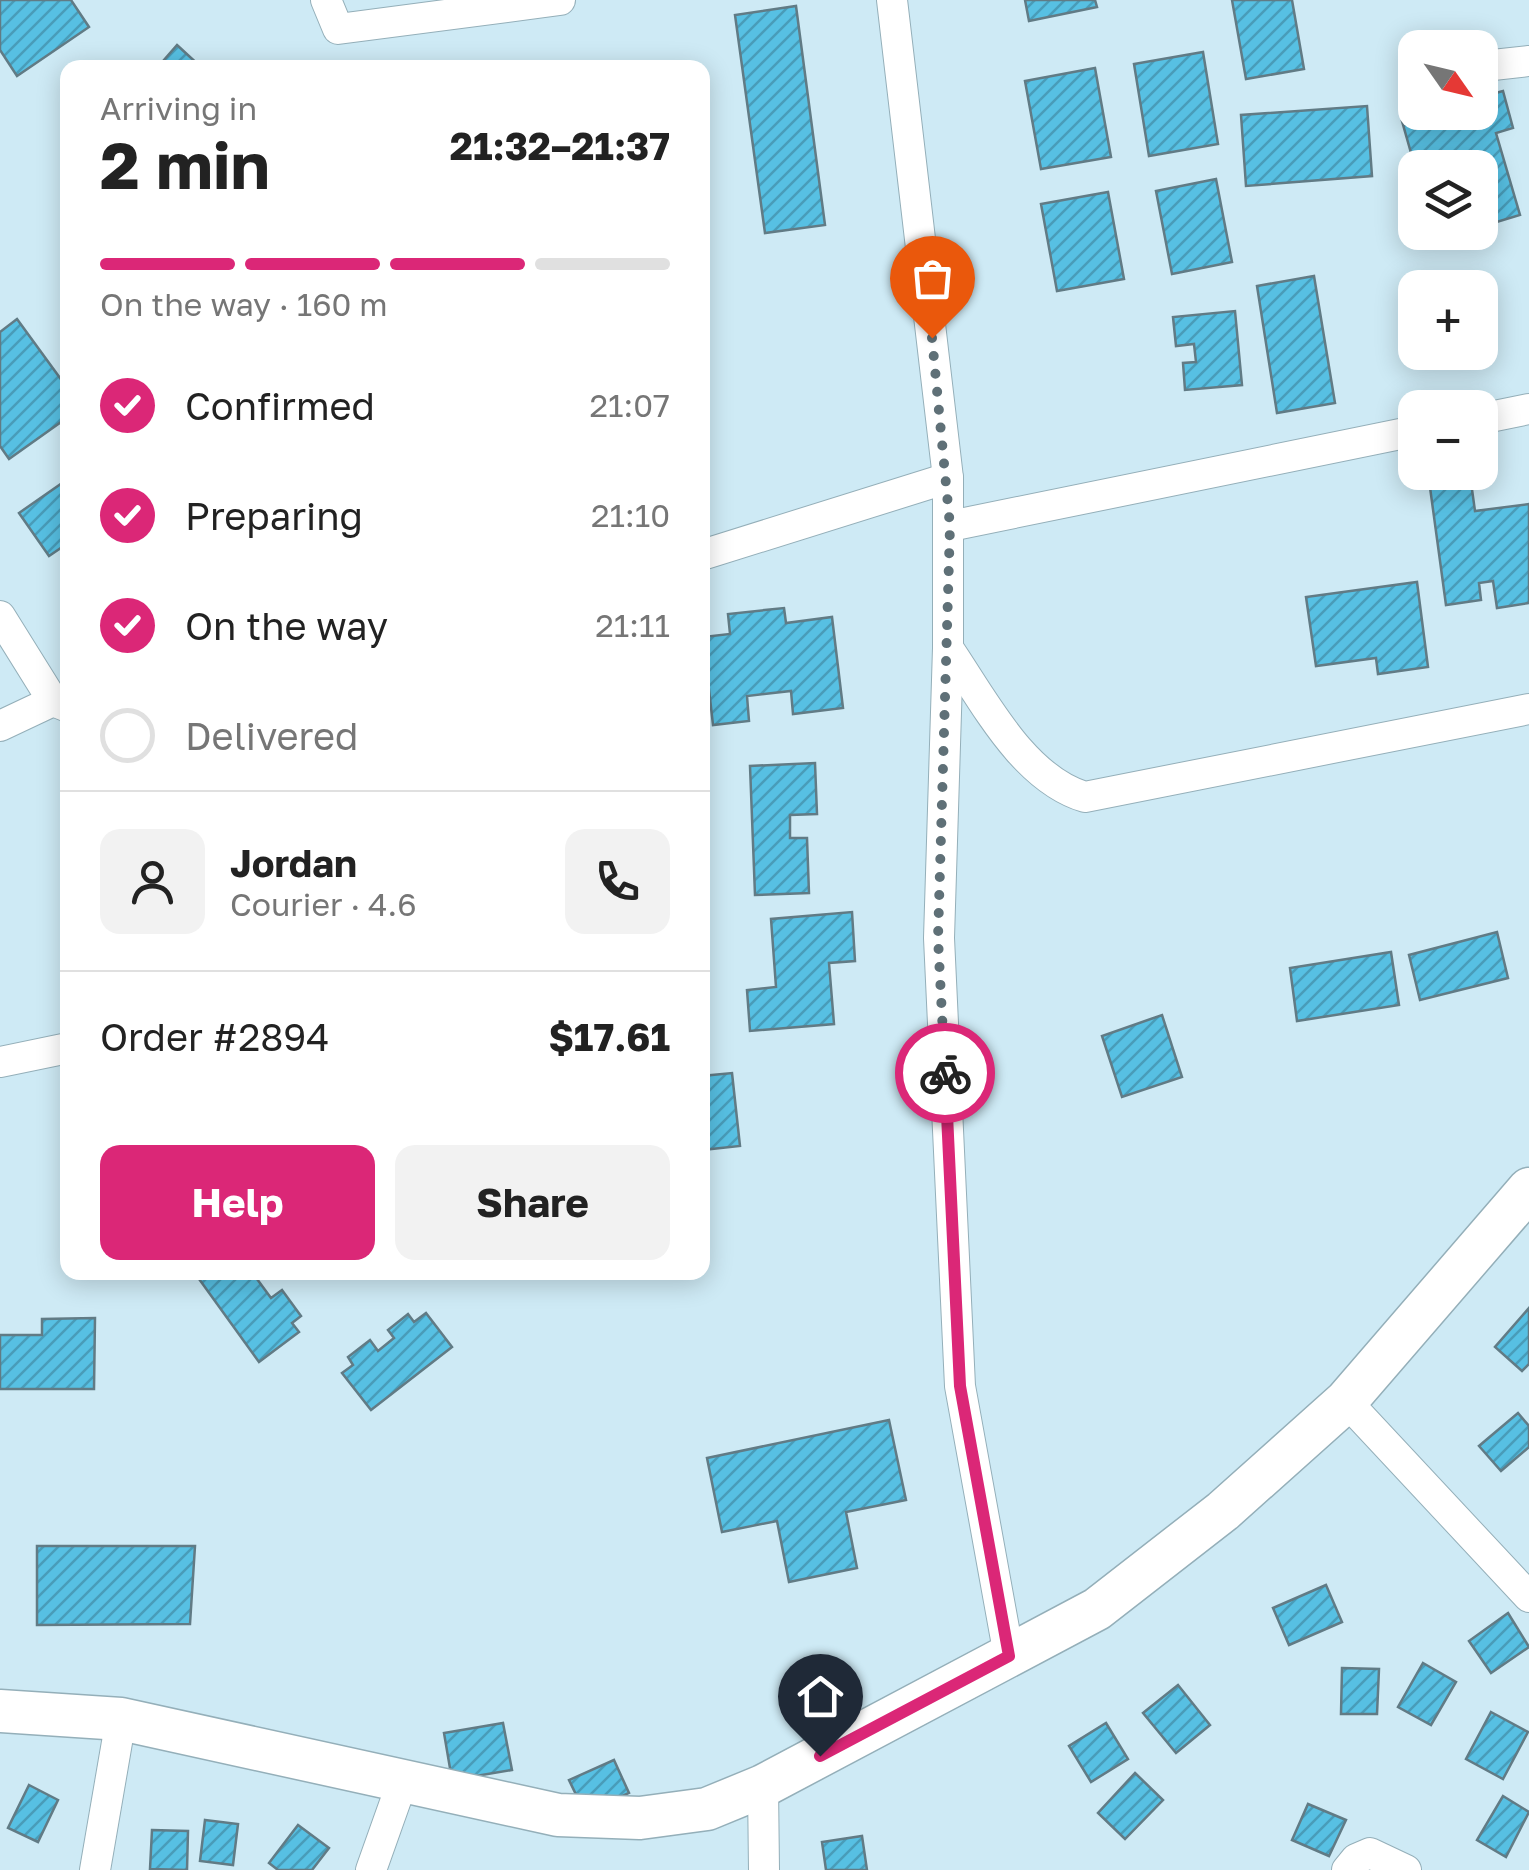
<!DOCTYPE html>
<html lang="en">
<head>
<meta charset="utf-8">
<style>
	body { margin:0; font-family:"Golos Text",sans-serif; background:#f2f2f2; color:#222; height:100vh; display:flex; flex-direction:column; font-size:38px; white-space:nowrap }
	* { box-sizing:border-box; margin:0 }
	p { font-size:32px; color:#767676 }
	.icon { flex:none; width:55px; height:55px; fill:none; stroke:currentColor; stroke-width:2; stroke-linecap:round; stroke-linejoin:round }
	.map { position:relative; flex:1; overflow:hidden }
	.details { position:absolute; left:60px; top:60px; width:650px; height:1220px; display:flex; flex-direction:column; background:#fff; border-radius:20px; box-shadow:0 5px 25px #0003 }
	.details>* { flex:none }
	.needle { width:65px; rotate:124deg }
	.controls { position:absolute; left:1398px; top:30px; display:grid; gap:20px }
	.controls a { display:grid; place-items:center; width:100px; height:100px; border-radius:20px; background:#fff; box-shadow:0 5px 25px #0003; font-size:50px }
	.pin { position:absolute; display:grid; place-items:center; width:85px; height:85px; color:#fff; margin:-102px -42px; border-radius:50% 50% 50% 0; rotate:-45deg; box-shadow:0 0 10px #0007 }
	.pin .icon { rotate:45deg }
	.courier { position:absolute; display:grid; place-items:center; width:100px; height:100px; margin:-50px; border:8px solid #db2777; border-radius:50%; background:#fff; color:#222; box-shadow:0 2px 12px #0007 }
	.overview em { font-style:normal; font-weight:700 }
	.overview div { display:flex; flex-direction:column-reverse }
	.overview { display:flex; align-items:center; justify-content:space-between; height:170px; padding:0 40px }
	h1 { font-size:65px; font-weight:700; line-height:75px }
	.bar { display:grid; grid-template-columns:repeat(4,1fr); gap:15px 10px; align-content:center; height:120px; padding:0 40px }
	.bar i { height:12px; border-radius:8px; background:#e0e0e0 }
	.bar .current { background:#db2777 }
	.bar p { grid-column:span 4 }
	.line { display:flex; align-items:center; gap:25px; padding:0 40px; border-top:2px solid #e0e0e0 }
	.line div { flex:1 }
	.round { display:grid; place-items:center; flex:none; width:105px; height:105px; border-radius:20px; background:#f2f2f2 }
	ol { padding:0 40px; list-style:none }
	li { display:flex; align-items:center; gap:30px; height:110px }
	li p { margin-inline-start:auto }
	li .icon { padding:10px; border-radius:50%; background:#db2777; color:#fff; stroke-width:4 }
	li:last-child { color:#767676 }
	li i { width:55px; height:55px; border:5px solid #e0e0e0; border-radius:50% }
	.cta { display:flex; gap:20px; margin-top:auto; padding:20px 40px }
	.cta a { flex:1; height:115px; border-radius:20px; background:#db2777; color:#fff; font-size:40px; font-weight:700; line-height:115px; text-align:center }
	.cta a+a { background:#f2f2f2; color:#222 }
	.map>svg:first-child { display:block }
</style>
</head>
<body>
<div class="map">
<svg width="1529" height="1870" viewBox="0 0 1529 1870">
	<defs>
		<pattern id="building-hatch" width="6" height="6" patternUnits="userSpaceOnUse" patternTransform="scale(2.5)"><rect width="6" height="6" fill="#57c0e3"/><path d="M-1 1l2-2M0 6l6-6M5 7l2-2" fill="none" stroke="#489cb9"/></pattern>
	</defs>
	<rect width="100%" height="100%" fill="#ceeaf5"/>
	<!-- building -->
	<g fill="url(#building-hatch)" stroke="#617b85" stroke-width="2.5">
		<path d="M0,0H71L89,27L17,76L0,50Z"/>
		<path d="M1025,0H1095L1097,7L1029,21Z"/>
		<path d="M1232,0H1292L1304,69L1246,79Z"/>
		<path d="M796,6L825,225L765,233L735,15Z"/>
		<path d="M177,45L202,68H157Z"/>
		<path d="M1203,52L1218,144L1149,156L1134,64Z"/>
		<path d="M1095,68L1111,157L1041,169L1025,81Z"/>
		<path d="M1503,91L1513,128L1496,133L1520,215L1480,227V168H1431L1430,163L1415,167L1402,121L1431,112H1480V97Z"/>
		<path d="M1367,106L1372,176L1246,186L1241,115Z"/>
		<path d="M1216,179L1232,262L1172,274L1156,191Z"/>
		<path d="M1108,192L1124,279L1057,291L1041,204Z"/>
		<path d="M1314,276L1335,403L1277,413L1257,286Z"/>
		<path d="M1235,311L1242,385L1185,390L1183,363L1196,362L1194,344L1176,346L1173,317Z"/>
		<path d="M17,319L68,389V417L9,459L0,446V332Z"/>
		<path d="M1470,475L1475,511L1529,504V603L1497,608L1493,581L1479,583L1481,600L1446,605L1429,480Z"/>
		<path d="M68,479V543L49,556L19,513Z"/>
		<path d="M1417,582L1428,667L1378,674L1376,658L1316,666L1306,597Z"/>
		<path d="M784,608L786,623L832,617L843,708L793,714L791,691L747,696L749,721L713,725L703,637L730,634L728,614Z"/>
		<path d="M815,763L817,814L790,815V838H807L809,893L755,895L750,766Z"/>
		<path d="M852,912L855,961L829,963L834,1024L750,1031L747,990L776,987L771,919Z"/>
		<path d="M1497,932L1508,978L1420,1000L1409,955Z"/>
		<path d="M1391,952L1399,1005L1297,1021L1290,968Z"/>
		<path d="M1162,1015L1182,1077L1122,1097L1102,1036Z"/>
		<path d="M732,1073L740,1146L702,1150V1076Z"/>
		<path d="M194,1272H267L257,1279L271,1298L282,1290L301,1316L292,1323L299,1332L259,1362Z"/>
		<path d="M1529,1308V1364L1522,1371L1495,1347Z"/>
		<path d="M426,1313L452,1347L371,1410L342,1373L353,1365L348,1357L370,1340L378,1351L394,1338L388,1330L408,1314L414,1322Z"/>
		<path d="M95,1318L94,1389H0V1335H42V1319Z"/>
		<path d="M1518,1413L1529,1426V1447L1501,1471L1479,1446Z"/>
		<path d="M889,1420L906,1500L846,1512L857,1568L789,1582L777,1521L722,1532L707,1458Z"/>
		<path d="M37,1546H195L190,1624L37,1625Z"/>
		<path d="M1326,1585L1342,1622L1289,1645L1273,1608Z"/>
		<path d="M1508,1613L1529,1647L1491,1673L1469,1641Z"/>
		<path d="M1423,1663L1456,1682L1431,1725L1398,1707Z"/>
		<path d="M1342,1668L1379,1669L1377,1714H1341Z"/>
		<path d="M1178,1685L1210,1725L1176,1753L1143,1713Z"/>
		<path d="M1491,1712L1528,1732L1503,1779L1466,1759Z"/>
		<path d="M503,1723L512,1770L452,1780L444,1733Z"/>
		<path d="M1106,1723L1128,1759L1091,1782L1069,1746Z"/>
		<path d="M614,1760L629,1793L585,1813L569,1780Z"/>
		<path d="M1135,1773L1163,1800L1125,1839L1098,1813Z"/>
		<path d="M29,1785L58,1800L38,1842L8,1828Z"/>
		<path d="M1503,1796L1529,1812L1506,1857L1477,1840Z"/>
		<path d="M1308,1804L1346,1820L1329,1856L1292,1840Z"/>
		<path d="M205,1820L238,1824L233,1865L200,1861Z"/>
		<path d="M298,1825L329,1848L312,1870H278L269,1863Z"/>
		<path d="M152,1830L188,1831L187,1870L150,1869Z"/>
		<path d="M862,1836L867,1870H826L822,1842Z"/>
	</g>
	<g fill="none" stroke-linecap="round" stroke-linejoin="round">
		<defs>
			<g id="street">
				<path d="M326,0L338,29L560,0"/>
				<path d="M892,0L948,478V648L939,938L960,1386L1009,1656"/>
				<path d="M1493,65L1529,61"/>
				<path d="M1480,419L1529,409"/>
				<path d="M950,526L1415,431"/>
				<path d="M702,555L948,478"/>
				<path d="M0,616L53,701"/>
				<path d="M948,648C983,699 1022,778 1085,797L1529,709"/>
				<path d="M0,726L53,701L68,707"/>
				<path d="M0,1062L68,1048"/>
				<path d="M1346,1401L1529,1597"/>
				<path d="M763,1786L764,1870"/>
				<path d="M95,1870L121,1719"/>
				<path d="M371,1870L403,1780"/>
				<path d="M1347,1870L1356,1859L1370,1853L1406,1870"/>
			</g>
			<path id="secondary" d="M0,1711L121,1719L558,1815L640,1818L707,1809L763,1786L1097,1609L1223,1511L1346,1401L1529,1189"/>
		</defs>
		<!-- street casing -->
		<use href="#street" stroke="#94afb9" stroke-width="32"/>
		<!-- secondary casing -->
		<use href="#secondary" stroke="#94afb9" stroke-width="45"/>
		<!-- street -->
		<use href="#street" stroke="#fff" stroke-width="30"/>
		<!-- secondary -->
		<use href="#secondary" stroke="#fff" stroke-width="42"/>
	</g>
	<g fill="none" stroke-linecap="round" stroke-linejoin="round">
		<!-- done -->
		<path stroke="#5f7077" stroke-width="10" stroke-dasharray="0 18" d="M932,338L950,526L938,938L945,1073"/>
		<!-- route -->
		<path stroke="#db2777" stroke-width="12" d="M820,1756L1009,1656L960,1386L945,1073"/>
	</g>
</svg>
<div class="controls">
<a><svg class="needle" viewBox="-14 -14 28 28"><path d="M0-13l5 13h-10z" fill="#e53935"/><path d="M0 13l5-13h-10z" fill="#767676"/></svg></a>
<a><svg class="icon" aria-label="layers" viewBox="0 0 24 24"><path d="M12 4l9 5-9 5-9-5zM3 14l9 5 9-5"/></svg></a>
<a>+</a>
<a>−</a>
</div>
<div class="pin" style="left:932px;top:338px;background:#ea580c"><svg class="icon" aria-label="bag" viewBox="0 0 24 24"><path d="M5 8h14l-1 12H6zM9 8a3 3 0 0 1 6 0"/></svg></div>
<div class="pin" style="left:820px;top:1756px;background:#1f2937"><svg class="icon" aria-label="home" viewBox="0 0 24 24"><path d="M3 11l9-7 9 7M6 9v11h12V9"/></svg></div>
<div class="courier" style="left:945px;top:1073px"><svg class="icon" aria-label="bike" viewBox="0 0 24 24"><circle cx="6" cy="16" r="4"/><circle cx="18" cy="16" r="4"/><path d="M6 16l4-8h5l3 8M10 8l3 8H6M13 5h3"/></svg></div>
<section class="details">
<div class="overview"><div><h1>2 min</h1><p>Arriving in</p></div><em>21:32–21:37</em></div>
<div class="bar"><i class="current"></i><i class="current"></i><i class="current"></i><i></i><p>On the way · 160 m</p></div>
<ol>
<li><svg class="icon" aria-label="check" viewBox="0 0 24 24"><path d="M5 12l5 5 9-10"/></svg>Confirmed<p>21:07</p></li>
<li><svg class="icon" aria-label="check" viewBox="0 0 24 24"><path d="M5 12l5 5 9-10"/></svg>Preparing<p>21:10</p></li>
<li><svg class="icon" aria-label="check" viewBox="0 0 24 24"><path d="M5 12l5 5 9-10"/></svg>On the way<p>21:11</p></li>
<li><i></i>Delivered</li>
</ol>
<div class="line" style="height:180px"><a class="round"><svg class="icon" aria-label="person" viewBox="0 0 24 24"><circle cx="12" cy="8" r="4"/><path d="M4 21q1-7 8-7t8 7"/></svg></a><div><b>Jordan</b><p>Courier · 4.6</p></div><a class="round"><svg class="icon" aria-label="phone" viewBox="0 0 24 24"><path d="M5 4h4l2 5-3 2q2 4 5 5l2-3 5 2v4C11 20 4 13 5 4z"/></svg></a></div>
<div class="line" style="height:130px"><div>Order #2894</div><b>$17.61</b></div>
<div class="cta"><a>Help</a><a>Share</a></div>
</section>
</div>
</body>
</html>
